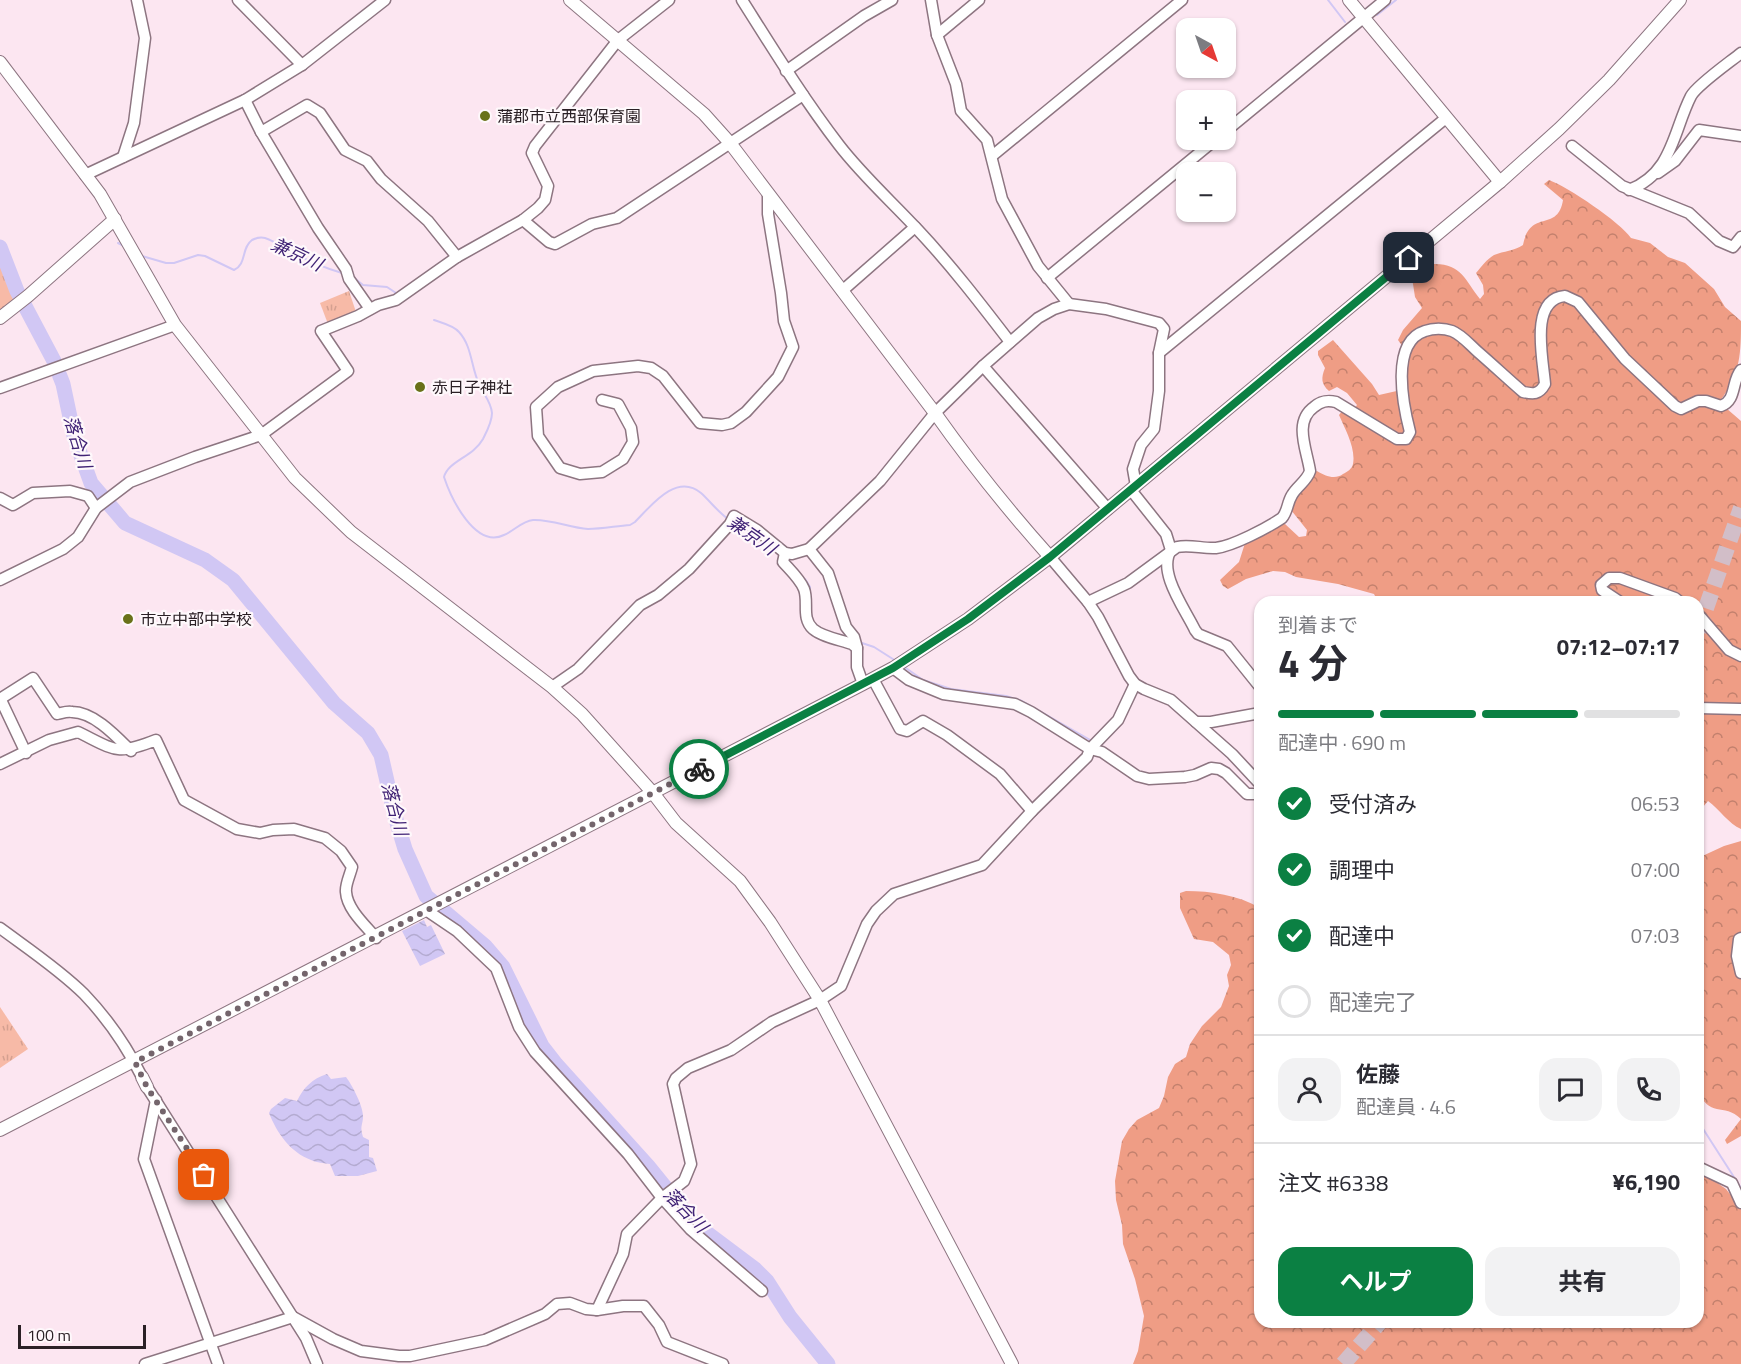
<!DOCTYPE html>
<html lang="ja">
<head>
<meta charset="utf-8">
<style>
	body { margin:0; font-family:"Titillium Web","Noto Sans JP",sans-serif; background:#f2f2f3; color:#2b2b33; height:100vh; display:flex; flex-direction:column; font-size:22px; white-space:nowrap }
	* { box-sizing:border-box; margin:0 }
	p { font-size:20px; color:#7c7c81 }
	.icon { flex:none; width:33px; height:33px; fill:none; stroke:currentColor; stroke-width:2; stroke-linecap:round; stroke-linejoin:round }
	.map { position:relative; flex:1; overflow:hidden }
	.details { position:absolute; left:1254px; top:596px; width:450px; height:732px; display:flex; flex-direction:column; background:#fff; border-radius:18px; box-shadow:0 2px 4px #0004 }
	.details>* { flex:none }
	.needle { width:39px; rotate:140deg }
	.tools { position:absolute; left:1176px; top:18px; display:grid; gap:12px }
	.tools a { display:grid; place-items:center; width:60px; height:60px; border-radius:12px; background:#fff; box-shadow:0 2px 4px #0004; font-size:30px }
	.scale { position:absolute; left:18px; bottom:15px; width:128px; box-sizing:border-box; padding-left:6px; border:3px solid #2a2025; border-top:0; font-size:16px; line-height:21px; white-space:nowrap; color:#2a2025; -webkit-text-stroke:4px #fef8fb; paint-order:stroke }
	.pin { position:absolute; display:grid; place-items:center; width:51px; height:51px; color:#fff; margin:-26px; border-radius:12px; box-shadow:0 3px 9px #0006 }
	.courier { position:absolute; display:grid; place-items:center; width:60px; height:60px; margin:-30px; border:4px solid #0b8043; border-radius:50%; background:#fff; color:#222; box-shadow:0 2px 8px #0007 }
	.summary em { font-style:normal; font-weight:700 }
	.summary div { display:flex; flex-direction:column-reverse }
	.summary { display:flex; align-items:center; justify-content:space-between; height:102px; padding:0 24px }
	h1 { font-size:39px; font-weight:700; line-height:45px }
	.bar { display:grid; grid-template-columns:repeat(4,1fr); gap:9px 6px; align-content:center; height:72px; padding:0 24px }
	.bar i { height:8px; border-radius:4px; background:#e1e1e2 }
	.bar .on { background:#0b8043 }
	.bar p { grid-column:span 4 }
	.line { display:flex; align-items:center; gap:15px; padding:0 24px; border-top:2px solid #e1e1e2 }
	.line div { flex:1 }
	.round { display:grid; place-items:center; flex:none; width:63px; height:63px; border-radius:18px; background:#f2f2f3 }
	ol { padding:0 24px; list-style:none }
	li { display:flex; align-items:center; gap:18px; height:66px }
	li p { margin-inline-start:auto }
	li .icon { padding:6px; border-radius:50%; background:#0b8043; color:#fff; stroke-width:4 }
	li:last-child { color:#7c7c81 }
	li i { width:33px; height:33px; border:3px solid #e1e1e2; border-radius:50% }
	.cta { display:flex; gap:12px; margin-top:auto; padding:12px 24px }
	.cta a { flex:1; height:69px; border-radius:18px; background:#0b8043; color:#fff; font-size:24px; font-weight:700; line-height:69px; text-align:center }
	.cta a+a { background:#f2f2f3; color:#2b2b33 }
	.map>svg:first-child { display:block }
</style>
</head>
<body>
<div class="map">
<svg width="1741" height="1364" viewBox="0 0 1741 1364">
	<defs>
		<pattern id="forest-crowns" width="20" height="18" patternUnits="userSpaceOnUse" patternTransform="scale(1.5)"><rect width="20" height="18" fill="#ef9d85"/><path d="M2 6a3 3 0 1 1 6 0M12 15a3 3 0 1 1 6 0" fill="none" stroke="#c2806d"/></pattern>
		<pattern id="park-tufts" width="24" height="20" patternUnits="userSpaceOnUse" patternTransform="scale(1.5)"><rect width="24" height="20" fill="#f7baa7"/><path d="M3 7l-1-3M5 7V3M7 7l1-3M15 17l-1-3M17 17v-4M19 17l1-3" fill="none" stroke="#d4a090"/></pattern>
		<pattern id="water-waves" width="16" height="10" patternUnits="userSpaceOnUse" patternTransform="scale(1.5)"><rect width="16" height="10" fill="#d1c7f4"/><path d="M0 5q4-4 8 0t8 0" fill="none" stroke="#b4abd1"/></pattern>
	</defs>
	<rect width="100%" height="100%" fill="#fce6f1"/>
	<!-- forest -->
	<g fill="url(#forest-crowns)">
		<path d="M1549,180C1568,187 1620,222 1631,238L1650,243L1668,257L1685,263L1714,289L1725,307L1741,321C1741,352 1741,374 1720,401L1683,407L1637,368L1580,300L1547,301L1542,383L1531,392L1446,327L1403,347L1398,340L1403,330L1422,308L1415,297L1411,271C1418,265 1423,264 1433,264C1461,263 1465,280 1480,299L1484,294L1483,285L1476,273C1481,267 1487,259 1494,255C1504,251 1514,251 1523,245C1530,208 1558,233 1563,200L1544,184Z"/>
		<path d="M1568,299L1671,407L1696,404L1726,408L1741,421V829C1729,824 1719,809 1708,801L1698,813V602H1378L1374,594L1338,584L1296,577L1285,572L1273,571L1246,579L1228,589L1223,586L1220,580L1239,562L1246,540L1279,523L1285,524L1299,537L1306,536L1307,530L1291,510L1292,499L1313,473L1317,471C1325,476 1335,480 1343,474C1347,472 1352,469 1353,464C1356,448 1345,429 1339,415L1343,410L1406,442L1408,414L1405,361L1414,341L1431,331L1456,337L1521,394L1540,396L1543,326L1549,306Z"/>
		<path d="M1333,340L1372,384L1379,395L1401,390L1407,432L1399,437L1354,409L1357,405L1347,393L1337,387L1329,391C1321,384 1321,378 1325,368L1318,355V351Z"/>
		<path d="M1741,841V1136L1727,1144L1725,1140L1741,1119C1724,1102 1708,1119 1698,1089V858L1724,846Z"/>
		<path d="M1186,891C1211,891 1238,895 1260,908V1322H1698V1169L1726,1189L1741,1208V1364H1133L1138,1351L1144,1316L1135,1279L1123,1244L1122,1225L1116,1200L1115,1181L1122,1141L1129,1129L1137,1120L1159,1108L1164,1096L1168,1077L1175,1064L1186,1057L1190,1044L1202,1026L1221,1007L1229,986L1227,975L1231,965L1229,955L1213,942L1194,939L1180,908V893Z"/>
	</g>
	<!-- park -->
	<g fill="url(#park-tufts)">
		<path d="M0,246L10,272L17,299L0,311Z"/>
		<path d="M349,291L356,312L328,324L320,303Z"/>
		<path d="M0,1007L28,1049L0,1068Z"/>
	</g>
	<!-- water -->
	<g fill="url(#water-waves)">
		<path d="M424,920L427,927L431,925L445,954L420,966L402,931Z"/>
		<path d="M327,1074L331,1079L346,1077C352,1085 364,1107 363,1118C362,1127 360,1126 363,1137L369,1140V1157L373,1158L377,1171L358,1176H335L330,1164C324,1163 317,1163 311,1160C290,1152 277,1133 269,1113L271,1109L285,1098L297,1101C304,1087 312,1079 327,1074Z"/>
	</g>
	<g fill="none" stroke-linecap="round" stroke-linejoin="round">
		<!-- stream -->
		<g stroke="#d1c7f4" stroke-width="2">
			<path d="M1328,0L1345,22"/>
			<path d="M1377,15L1396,0"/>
			<path d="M118,243L124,246"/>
			<path d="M142,256L166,263H174L198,255L205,256L234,270C247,264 241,248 252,240C256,238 261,237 265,238C275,241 285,249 294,253C310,262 325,268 342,273"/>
			<path d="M353,277L363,285L387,287L399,295"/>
			<path d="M434,320C442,323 453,325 459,332C472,346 471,367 479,384C483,394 491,401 492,413C492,422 487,431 483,439C473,457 448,461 444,477C451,498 475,549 504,535C514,531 522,521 533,520C551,519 570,528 588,529C602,529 616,526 630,525L635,522C650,507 676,472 701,493C710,501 717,511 728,519"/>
			<path d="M805,579L810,587V593"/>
			<path d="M859,642L874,647L896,661"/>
			<path d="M903,666L923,680L951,689L1006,696L1022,701L1092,741"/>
			<path d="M1219,764L1229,769"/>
			<path d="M1698,1121L1741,1188"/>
		</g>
		<!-- river -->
		<path stroke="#d1c7f4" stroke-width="15" d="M0,247L17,291L54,361L63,384L74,436L91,483L125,523L205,560L233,580L334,703L368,733L381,755L395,816L405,849L426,896L485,946L503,967L542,1046L556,1064L648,1166L695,1224L755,1269L767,1281L790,1317L828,1364"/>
		<!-- trunk-tunnel -->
		<g stroke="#d2bec8" stroke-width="16" stroke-dasharray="16 8" stroke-linecap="butt">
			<path d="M1698,631L1741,508"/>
			<path d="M1343,1364L1380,1322"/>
		</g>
		<defs>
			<g id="minor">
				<path d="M238,0L302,65"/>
				<path d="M742,0C773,49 803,98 839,145C862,175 891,201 917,229C950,264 980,303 1010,342"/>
				<path d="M931,0L937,35L956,84L961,111L987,140L1002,199L1038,266L1069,304"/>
				<path d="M937,35L979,0"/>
				<path d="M786,71L864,16L892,0"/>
				<path d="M245,100L261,132L318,228L346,269L349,279L370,309"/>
				<path d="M1226,131L1385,0"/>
				<path d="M261,132L307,105L320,113L345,150L367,161L381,179L428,221L457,257"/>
				<path d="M1572,146L1622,186L1689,213L1719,241L1733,247L1741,237"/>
				<path d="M992,156L1182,0"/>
				<path d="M123,157L134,123L145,38L137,0"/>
				<path d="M1658,173L1675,161L1699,130L1741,136"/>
				<path d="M85,175L245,100L302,65L385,0"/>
				<path d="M1629,190C1673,173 1673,131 1691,96C1697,85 1730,62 1741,53"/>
				<path d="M523,220L549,242L555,244L592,224L617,218L803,95"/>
				<path d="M1047,278L1215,140"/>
				<path d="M842,291L915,227"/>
				<path d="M1159,353L1446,118"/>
				<path d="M983,366L1108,509"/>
				<path d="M0,388L175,325"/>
				<path d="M602,400L618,404L631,428L633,442L623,459L602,472L580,474L560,468L538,436L536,407L558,387L593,371L638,366L651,368L663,376L700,423L722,425L731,423L746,412L778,377L793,347L784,321L781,293L768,214V193"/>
				<path d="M1131,490L1166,534L1171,550C1157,572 1185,609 1195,630L1198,634L1227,646L1260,687"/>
				<path d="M0,498L13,505L33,493L70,491L88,496L96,508"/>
				<path d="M809,549L828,573L846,627L854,637L857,648V667L863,684"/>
				<path d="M785,553L783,562C790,570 800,579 804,589C809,602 801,618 813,629C822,637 841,640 852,644L857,648"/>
				<path d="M1050,557L1088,602L1098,617L1129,676L1135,684L1144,689L1171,700L1232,754L1260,784"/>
				<path d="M0,580L63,549L78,537L96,508L130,482L195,457L261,435L348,371L321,331L358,316L378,305L396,300L457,257L523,220L538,208L545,200L548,186L532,153L535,146L618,40L669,0"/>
				<path d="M1088,602L1128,583L1177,547C1190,544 1203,549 1216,548C1233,546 1267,528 1282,518C1288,511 1287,503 1292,495C1297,486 1307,481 1310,471C1307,450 1293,422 1314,407C1321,401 1327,400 1336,402L1397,439H1406L1410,432C1403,405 1390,342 1425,331C1433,328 1444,328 1452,331C1462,335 1470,345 1478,352C1493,365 1508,379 1523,392C1533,394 1539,395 1545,384C1543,359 1529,299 1565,296L1578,302L1625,359L1675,406L1681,409L1698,401H1706L1721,406C1737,400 1731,382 1741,370"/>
				<path d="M1620,602L1602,590L1601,585L1609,578H1620L1675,598L1680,602"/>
				<path d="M1698,614L1729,650L1741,656"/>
				<path d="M893,668L909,680L943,694L1015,704L1031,712L1090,749L1102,752L1137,776L1149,779L1185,777L1195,775L1211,768L1219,769L1226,773L1247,794H1260"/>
				<path d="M873,679L900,729L907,731L923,721L947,735L1000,774L1032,811"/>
				<path d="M552,687L578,669L640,605L658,595L689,569L730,524L734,516L757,530L785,553L792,554L809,549L880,481L935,413L983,366L1038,318L1054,309L1069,304L1106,309L1159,323L1164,329L1159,353V391L1154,429L1141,445L1133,469L1136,486"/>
				<path d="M0,698L26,753"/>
				<path d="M0,699L33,678L57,714C62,713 67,711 72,712C94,712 116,736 131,751"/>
				<path d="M1698,708L1741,709"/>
				<path d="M1196,722H1211L1260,713"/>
				<path d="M0,764L49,740L78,732C115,750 116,756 156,740L184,800L237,829L260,833L273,830L294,829L325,838L341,851L352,867C350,875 345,885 346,892C347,909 365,925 376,938"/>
				<path d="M426,910L457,931L496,968L519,1027L535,1052L628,1154L662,1198L690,1229L762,1291"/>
				<path d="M0,928C27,948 60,970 84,994C107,1018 127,1047 142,1077"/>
				<path d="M1741,938L1739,939L1737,956L1741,973"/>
				<path d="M147,1087L306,1338L317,1364"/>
				<path d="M156,1100L144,1159L218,1364"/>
				<path d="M1698,1167L1732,1183L1741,1203"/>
				<path d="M597,1310L623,1254L627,1234L662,1198L684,1181L691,1164L673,1084L676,1078L688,1068L731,1050L772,1022L820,1000L841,986L867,924L876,911L894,894L982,865L1032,811L1087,757L1090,749L1118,720L1135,684"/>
				<path d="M145,1364L293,1317L333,1339L361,1351L399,1356H410L485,1340L545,1314L557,1304L570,1303L586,1309L597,1310L623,1306H644L659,1325L667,1342L723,1364"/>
			</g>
			<g id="tertiary">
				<path d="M570,0L704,114L730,143L935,413C971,464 1009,511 1050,557"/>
				<path d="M1349,0L1500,182"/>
				<path d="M0,62L100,194L175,325L295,478L351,532L552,687L582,714L653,793L676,823L740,881L770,922L820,1000L1012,1364"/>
				<path d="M0,318L28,296L115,219"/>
				<path d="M142,1077L147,1087"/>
				<path d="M0,1130L863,684L893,668L968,619L1050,557L1500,182L1559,129L1609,80L1680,0"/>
			</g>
		</defs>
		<!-- minor casing -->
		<use href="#minor" stroke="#8d7581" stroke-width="13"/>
		<!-- tertiary casing -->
		<use href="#tertiary" stroke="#8d7581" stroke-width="14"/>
		<!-- minor -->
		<use href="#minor" stroke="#fff" stroke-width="10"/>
		<!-- tertiary -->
		<use href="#tertiary" stroke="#fff" stroke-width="12"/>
	</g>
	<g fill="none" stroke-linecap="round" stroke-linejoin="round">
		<!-- done -->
		<path stroke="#74656c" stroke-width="6" stroke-dasharray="0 10.8" d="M204,1175L147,1087L135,1062L699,769"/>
		<!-- route -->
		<path stroke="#0b8043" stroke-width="8" d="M699,769L893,668L968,619L1050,557L1409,258"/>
	</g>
	<!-- markers -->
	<g fill="#697119" stroke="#fef8fb" stroke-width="2">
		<circle cx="485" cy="116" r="6"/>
		<circle cx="420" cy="387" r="6"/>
		<circle cx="128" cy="619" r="6"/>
	</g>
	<g text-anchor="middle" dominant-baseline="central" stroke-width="4.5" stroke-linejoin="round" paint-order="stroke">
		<!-- poi labels -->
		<g font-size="16" fill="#2a2025" stroke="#fef8fb" text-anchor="start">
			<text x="497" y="116">蒲郡市立西部保育園</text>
			<text x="432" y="387">赤日子神社</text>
			<text x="140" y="619">市立中部中学校</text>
		</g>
		<!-- water labels -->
		<g font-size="18" font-style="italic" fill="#402275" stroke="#fef8fb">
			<text transform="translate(297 254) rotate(25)">兼京川</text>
			<text transform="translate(78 442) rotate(73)">落合川</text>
			<text transform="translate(752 535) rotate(35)">兼京川</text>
			<text transform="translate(395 809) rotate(75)">落合川</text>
			<text transform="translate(686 1210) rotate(46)">落合川</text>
		</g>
	</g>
</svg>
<div class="tools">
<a><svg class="needle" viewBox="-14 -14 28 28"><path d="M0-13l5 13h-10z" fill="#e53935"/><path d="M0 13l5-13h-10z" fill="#7c7c81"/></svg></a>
<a>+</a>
<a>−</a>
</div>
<div class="scale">100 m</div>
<div class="pin" style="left:204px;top:1175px;background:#ea580c"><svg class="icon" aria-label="bag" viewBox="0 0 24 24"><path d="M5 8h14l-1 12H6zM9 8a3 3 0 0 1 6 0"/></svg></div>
<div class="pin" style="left:1409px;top:258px;background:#1f2937"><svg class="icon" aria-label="home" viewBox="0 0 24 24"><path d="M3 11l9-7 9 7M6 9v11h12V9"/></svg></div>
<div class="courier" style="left:699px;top:769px"><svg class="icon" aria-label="bike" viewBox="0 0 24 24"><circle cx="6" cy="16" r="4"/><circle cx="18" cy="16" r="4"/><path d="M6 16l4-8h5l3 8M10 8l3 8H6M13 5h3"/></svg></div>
<section class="details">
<div class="summary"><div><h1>4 分</h1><p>到着まで</p></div><em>07:12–07:17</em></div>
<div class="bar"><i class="on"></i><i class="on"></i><i class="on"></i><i></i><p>配達中 · 690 m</p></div>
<ol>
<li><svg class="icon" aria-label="check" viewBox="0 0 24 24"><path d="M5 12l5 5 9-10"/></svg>受付済み<p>06:53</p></li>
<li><svg class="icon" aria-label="check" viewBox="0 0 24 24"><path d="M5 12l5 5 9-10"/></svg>調理中<p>07:00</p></li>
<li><svg class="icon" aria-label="check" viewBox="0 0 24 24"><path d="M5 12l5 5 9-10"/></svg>配達中<p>07:03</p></li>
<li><i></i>配達完了</li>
</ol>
<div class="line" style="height:108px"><a class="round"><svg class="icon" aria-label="person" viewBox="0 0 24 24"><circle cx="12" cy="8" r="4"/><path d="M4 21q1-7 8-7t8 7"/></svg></a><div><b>佐藤</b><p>配達員 · 4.6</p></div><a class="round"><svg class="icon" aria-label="chat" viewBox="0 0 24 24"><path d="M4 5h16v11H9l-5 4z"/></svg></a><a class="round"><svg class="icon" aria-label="phone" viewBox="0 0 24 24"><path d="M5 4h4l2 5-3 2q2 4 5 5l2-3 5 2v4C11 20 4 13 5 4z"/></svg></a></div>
<div class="line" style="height:78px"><div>注文 #6338</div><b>¥6,190</b></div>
<div class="cta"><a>ヘルプ</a><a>共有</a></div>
</section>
</div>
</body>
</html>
